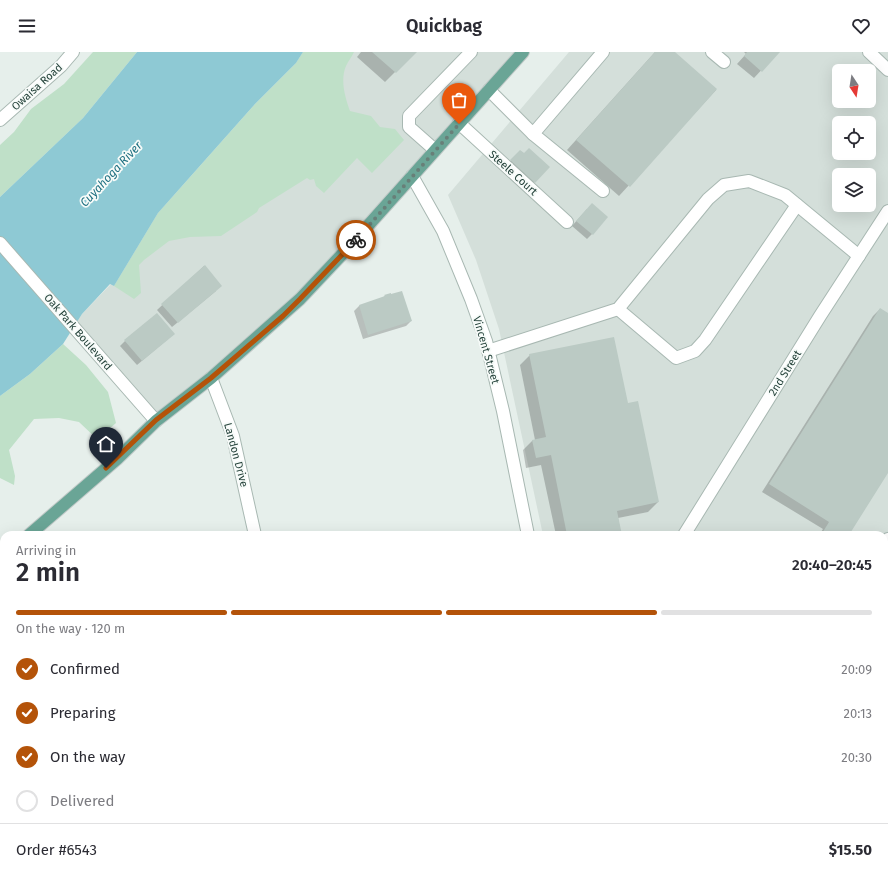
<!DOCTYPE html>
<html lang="en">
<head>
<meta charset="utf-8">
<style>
	body { margin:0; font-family:"Fira Sans",sans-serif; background:#f2f2f3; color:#2b2b33; height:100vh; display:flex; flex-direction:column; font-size:15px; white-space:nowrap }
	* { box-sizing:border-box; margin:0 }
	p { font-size:13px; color:#7c7c81 }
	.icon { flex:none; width:22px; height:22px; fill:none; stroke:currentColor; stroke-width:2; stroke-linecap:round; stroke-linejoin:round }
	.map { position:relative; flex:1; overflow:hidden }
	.side { position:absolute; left:0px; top:479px; width:888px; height:352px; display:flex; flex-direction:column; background:#fff; border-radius:12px 12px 0 0; box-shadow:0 4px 16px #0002 }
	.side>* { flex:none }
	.needle { width:26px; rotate:168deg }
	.tools { position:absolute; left:832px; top:12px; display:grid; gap:8px }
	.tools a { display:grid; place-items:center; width:44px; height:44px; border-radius:6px; background:#fff; box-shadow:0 4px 16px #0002; font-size:20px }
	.pin { position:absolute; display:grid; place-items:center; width:34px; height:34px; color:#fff; margin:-41px -17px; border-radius:50% 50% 50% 0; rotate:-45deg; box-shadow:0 0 4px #0007 }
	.pin .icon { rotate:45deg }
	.courier { position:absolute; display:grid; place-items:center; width:40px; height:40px; margin:-20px; border:3px solid #b45309; border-radius:50%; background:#fff; color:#222; box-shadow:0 1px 5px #0007 }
	.overview em { font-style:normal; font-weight:600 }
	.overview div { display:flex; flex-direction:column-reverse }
	.overview { display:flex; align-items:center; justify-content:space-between; height:68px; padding:0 16px }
	h1 { font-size:26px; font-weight:600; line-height:30px }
	.bar { display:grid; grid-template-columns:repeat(4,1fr); gap:6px 4px; align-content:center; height:48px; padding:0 16px }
	.bar i { height:5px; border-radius:3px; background:#e1e1e2 }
	.bar .on { background:#b45309 }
	.bar p { grid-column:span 4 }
	.line { display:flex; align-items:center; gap:10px; padding:0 16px; border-top:1px solid #e1e1e2 }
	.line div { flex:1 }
	ol { padding:0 16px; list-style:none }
	li { display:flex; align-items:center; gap:12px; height:44px }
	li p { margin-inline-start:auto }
	li .icon { padding:4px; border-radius:50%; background:#b45309; color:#fff; stroke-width:4 }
	li:last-child { color:#7c7c81 }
	li i { width:22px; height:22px; border:2px solid #e1e1e2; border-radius:50% }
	header { display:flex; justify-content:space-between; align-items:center; height:52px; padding:0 16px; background:#fff; font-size:18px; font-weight:600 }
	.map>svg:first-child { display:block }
</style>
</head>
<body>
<header><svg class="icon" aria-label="menu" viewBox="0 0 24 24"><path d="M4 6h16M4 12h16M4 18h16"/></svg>Quickbag<svg class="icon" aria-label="heart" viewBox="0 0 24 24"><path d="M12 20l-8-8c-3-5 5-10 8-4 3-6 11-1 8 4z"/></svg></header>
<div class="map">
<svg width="888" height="831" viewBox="0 0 888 831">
	<rect width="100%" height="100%" fill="#e6efeb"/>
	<!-- built -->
	<g fill="#d4dfda" fill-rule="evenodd">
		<path d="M303,0H523L348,196L156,369L73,275L82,262L111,232L114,234L158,161L296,11Z"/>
		<path d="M569,0H888V831H613L612,827H884V483H543L499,277L476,208L448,143ZM839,19H869V49H839ZM839,71H869V101H839ZM839,123H869V153H839Z"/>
	</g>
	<!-- green -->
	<g fill="#bfe0c8">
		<path d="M93,0H137L83,66L0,145V93L14,80L31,57L64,32Z"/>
		<path d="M303,0H354C352,5 348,9 346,14C340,28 345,45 350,59L371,64L380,75L395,77L404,88L372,121L357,106L324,141L316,134L314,127L310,128L307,126L259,156L257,160L221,184L190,185L169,189L144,208L139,213L141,241L134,247L114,234L158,161L255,52L296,11Z"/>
		<path d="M63,292L86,313L108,340L116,371L97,387L79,370L59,366L34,367L9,398L15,424L14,433L0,426V344L30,322Z"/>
		<path d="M888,580V624L884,615V583Z"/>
		<path d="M123,827H311V831H125Z"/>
		<path d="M476,827H570L569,831H473Z"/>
	</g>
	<!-- water -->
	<path fill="#8ec9d4" d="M137,0H303L296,11L255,52L158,161L114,234L110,232L82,262L63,292L30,322L0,344V145L83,66Z"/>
	<!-- shadow -->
	<g fill="#0003">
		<path d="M361,0H415L385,30L357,5Z"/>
		<path d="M655,0H673L716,38L619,144L567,98Z"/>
		<path d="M744,0H778L754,26L737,12L746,2Z"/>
		<path d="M520,99L548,115L529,135L506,114Z"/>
		<path d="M587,157L592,182L587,187L572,174Z"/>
		<path d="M204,214L216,239L172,275L157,258Z"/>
		<path d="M385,244L411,269L406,274L363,287L354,259L359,254L382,246Z"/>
		<path d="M880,257L888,262V419L848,483H819L823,477L762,440L873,264Z"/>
		<path d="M169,286L137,313L120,294L125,289Z"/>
		<path d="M530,303L658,450L648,460L618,466L621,483H556L541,413L526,416L523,398L533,388H535L520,313Z"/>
	</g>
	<!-- building -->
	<g fill="#bbcac4">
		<path d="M372,0H417L396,21Z"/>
		<path d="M655,0H675L717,37L630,135L576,88Z"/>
		<path d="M747,0H780L762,20L744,4Z"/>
		<path d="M529,96L550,115L535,131L510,108L520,98L524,101Z"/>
		<path d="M592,151L608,165L593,183L576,169Z"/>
		<path d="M205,213L222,234L178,271L161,252Z"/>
		<path d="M402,239L412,269L368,283L359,253L385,244L384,243L391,241V242Z"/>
		<path d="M880,256L888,261V421L849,483H821L829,470L769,432Z"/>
		<path d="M157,261L175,282L142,309L124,288Z"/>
		<path d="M614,285L628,351L638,349L659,450L617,459L622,483H567L551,403L536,406L532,388L546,385L529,302Z"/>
		<path d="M884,681L888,684V693L884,698Z"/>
	</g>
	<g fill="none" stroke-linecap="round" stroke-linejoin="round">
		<defs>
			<g id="minor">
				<path d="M712,0L724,10"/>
				<path d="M869,0L888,18"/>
				<path d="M489,38L533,82L603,0"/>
				<path d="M0,68L61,14L73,0"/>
				<path d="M459,71L567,170"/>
				<path d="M533,82L603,139"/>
				<path d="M435,98L409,75V64L471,0"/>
				<path d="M412,124L443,179L471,247L486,289L503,359L528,483"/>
				<path d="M0,191L156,369"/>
				<path d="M618,257L676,306L695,299L705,288L797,153"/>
				<path d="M488,299L618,257L708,147L724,133L749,129L785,143L859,204"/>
				<path d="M211,326L233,384L255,483"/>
				<path d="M684,483L820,264L888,159"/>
				<path d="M884,492L888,487"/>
				<path d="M0,674L4,679"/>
				<path d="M329,827L330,831"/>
				<path d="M597,827L598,831"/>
				<path d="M43,831L44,827"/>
				<path d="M457,831L460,827"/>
			</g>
			<g id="major">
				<path d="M29,483L117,407L156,369L211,326L300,247L348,196L523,0"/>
				<path d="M0,508L4,504"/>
			</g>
		</defs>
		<!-- minor casing -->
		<use href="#minor" stroke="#a8b8b2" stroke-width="14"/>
		<!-- major casing -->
		<use href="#major" stroke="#c2cac8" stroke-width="14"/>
		<!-- minor -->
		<use href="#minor" stroke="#fff" stroke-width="12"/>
		<!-- major -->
		<use href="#major" stroke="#6aa596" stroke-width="12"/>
	</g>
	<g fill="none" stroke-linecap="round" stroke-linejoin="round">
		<!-- done -->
		<path stroke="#687f78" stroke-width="4" stroke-dasharray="0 7.2" d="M356,188L459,72"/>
		<!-- route -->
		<path stroke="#b45309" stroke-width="5" d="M106,416L156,368L211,326L283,264L300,247L356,188"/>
	</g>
	<g text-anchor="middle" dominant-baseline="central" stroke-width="3.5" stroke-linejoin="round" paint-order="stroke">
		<!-- street labels -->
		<g font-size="11" fill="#24423a" stroke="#f7fbf9">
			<text transform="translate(37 35) rotate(-42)">Owaisa Road</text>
			<text transform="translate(513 121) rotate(42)">Steele Court</text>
			<text transform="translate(78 280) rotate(49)">Oak Park Boulevard</text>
			<text transform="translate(486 298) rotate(74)">Vincent Street</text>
			<text transform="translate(785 321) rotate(-58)">2nd Street</text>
			<text transform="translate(236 403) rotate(75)">Landon Drive</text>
		</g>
		<!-- water labels -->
		<g font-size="12" font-style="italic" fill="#1c6f80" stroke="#f7fbf9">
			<text transform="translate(111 122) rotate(-47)">Cuyahoga River</text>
		</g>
	</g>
</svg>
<div class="tools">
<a><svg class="needle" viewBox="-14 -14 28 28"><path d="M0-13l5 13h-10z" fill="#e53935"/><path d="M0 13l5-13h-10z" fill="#7c7c81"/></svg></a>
<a><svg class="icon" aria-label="locate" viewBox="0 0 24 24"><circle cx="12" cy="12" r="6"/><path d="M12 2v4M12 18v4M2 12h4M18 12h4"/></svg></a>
<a><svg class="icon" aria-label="layers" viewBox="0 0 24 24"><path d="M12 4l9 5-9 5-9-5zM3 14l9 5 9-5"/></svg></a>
</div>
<div class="pin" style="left:459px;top:72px;background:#ea580c"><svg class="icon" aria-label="bag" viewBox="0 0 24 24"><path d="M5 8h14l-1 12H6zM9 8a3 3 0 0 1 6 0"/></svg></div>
<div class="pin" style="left:106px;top:416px;background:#1f2937"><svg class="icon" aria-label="home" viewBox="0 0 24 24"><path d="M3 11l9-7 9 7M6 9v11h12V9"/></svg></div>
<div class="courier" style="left:356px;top:188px"><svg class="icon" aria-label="bike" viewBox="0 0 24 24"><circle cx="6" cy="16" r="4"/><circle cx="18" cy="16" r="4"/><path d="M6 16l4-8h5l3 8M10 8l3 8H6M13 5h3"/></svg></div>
<section class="side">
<div class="overview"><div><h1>2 min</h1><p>Arriving in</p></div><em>20:40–20:45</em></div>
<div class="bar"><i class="on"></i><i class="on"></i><i class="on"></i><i></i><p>On the way · 120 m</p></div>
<ol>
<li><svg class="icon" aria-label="check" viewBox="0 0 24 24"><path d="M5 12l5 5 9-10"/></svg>Confirmed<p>20:09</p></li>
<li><svg class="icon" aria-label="check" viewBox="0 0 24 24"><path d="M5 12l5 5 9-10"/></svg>Preparing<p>20:13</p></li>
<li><svg class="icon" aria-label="check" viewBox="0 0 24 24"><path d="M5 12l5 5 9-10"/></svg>On the way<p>20:30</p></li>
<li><i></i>Delivered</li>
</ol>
<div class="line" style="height:52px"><div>Order #6543</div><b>$15.50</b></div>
</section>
</div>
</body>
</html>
